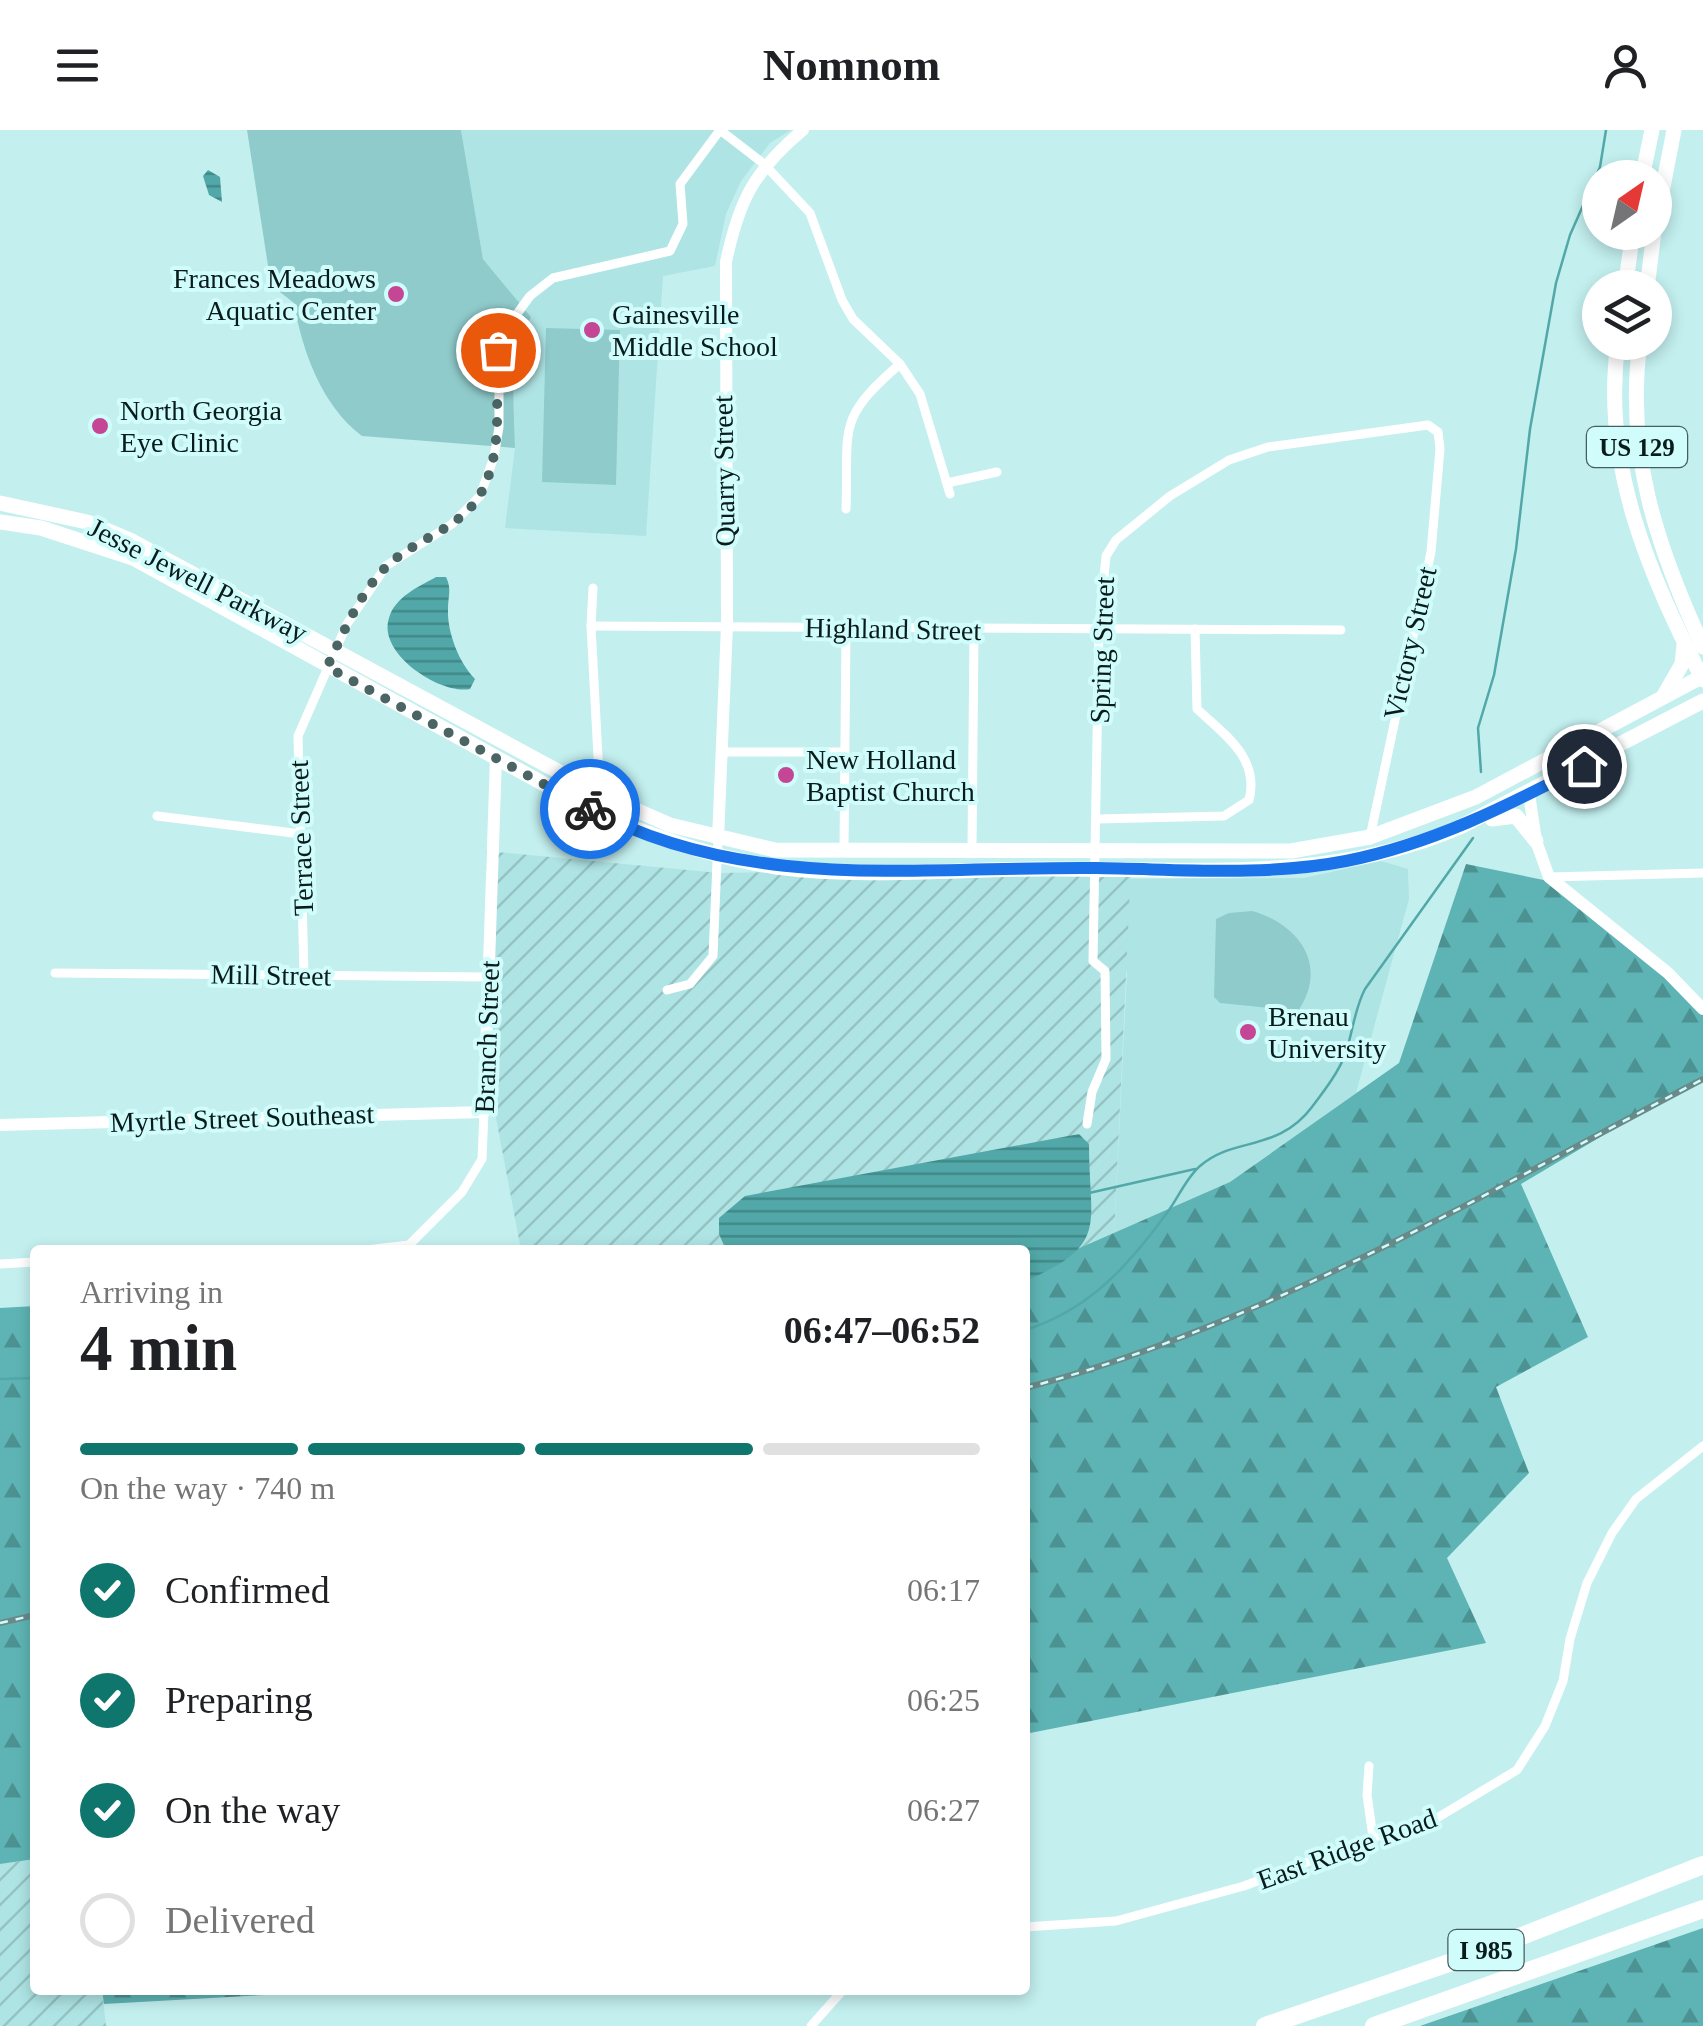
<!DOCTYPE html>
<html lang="en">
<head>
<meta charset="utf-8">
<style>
	body { margin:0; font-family:"Times New Roman",serif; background:#f6f6f6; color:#202124; height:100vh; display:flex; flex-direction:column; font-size:38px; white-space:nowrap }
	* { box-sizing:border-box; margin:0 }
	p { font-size:32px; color:#757577 }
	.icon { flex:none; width:55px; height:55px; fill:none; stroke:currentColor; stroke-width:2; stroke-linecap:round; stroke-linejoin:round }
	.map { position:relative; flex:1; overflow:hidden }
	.panel { position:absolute; left:30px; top:1115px; width:1000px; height:750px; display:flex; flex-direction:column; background:#fff; border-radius:10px; box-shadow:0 5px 15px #0003 }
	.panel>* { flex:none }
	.needle { width:65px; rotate:34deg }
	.fabs { position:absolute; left:1582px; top:30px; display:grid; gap:20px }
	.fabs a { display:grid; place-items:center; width:90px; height:90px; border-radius:50%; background:#fff; box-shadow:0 5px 15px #0003; font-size:50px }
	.pin { position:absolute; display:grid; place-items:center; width:85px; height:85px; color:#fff; margin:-42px; border:5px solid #fff; border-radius:50%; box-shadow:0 2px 10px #0007 }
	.courier { position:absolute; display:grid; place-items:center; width:100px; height:100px; margin:-50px; border:8px solid #1a73e8; border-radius:50%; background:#fff; color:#222; box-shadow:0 2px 12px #0007 }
	.headline em { font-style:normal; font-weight:700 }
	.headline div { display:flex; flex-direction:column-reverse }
	.headline { display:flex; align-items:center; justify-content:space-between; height:170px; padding:0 50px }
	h1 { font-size:65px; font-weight:700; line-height:75px }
	.bar { display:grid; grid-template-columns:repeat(4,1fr); gap:15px 10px; align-content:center; height:120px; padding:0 50px }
	.bar i { height:12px; border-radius:8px; background:#e0e0e0 }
	.bar .current { background:#0f766e }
	.bar p { grid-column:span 4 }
	ol { padding:0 50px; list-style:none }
	li { display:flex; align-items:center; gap:30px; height:110px }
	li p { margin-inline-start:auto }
	li .icon { padding:10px; border-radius:50%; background:#0f766e; color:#fff; stroke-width:4 }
	li:last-child { color:#757577 }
	li i { width:55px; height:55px; border:5px solid #e0e0e0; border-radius:50% }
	header { display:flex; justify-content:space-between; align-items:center; height:130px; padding:0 50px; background:#fff; font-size:45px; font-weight:700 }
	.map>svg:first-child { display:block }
</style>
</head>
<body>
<header><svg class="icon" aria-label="menu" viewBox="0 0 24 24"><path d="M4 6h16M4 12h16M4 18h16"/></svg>Nomnom<svg class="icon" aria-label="person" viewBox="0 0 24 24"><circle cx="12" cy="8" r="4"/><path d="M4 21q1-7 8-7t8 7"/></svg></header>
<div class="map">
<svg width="1703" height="1896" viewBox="0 0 1703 1896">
	<defs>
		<pattern id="industrial-furrows" width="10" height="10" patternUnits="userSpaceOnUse" patternTransform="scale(2.5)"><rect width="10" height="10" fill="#afe4e4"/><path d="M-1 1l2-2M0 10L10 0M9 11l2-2" fill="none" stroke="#95c3c3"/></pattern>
		<pattern id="forest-firs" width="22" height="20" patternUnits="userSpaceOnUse" patternTransform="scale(2.5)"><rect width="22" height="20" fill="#5eb4b4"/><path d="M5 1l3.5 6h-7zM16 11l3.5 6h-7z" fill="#4c9292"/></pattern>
		<pattern id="water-rules" width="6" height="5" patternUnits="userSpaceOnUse" patternTransform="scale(2.5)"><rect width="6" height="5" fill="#52a8a8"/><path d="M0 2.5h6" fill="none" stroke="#428888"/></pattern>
	</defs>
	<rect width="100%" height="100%" fill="#c3efef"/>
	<!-- built -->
	<g fill="#afe4e4">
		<path d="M461,0H791L770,13L741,51L726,84L715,136L663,146L646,406L505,398L515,318L513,241L517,213L531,187L483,129Z"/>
		<path d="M1381,731L1408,739L1409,769L1356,963L1230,1052L1114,1106L1127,843L1093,749L1304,748Z"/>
	</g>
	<!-- industrial -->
	<g fill="url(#industrial-furrows)">
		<path d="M486,721L719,743L1131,735L1114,1106L1025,1142V1120H521L486,935Z"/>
		<path d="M35,1729V1860H102L106,1896H0V1734Z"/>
	</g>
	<!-- forest -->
	<g fill="url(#forest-firs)">
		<path d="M1466,734L1568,755L1703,876V946L1521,1054L1588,1207L1496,1257L1529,1343L1447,1428L1486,1513L1025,1604V1142L1230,1052L1399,933Z"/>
		<path d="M35,1176V1729L0,1734V1178Z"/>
		<path d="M1703,1798V1896H1420Z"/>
		<path d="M102,1860H354L104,1874Z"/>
	</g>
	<!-- garden -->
	<g fill="#90cbcb">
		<path d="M247,0H461L483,129L531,187C508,230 514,271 515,318L362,306C322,276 302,221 294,173L271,155Z"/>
		<path d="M546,198L620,200L616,355L542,352Z"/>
		<path d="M1252,781C1299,794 1329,836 1298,881L1220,873L1214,867L1216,789L1229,783Z"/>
	</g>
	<!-- water -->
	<g fill="url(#water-rules)">
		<path d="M208,40L220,47L222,72L209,65L203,46Z"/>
		<path d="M436,447H446C452,459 448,466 448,479C447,502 459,533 475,549L470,559C441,565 377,524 389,488C395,467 418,457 436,447Z"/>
		<path d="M1079,1004L1089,1014C1089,1096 1110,1115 1025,1151V1120H726L719,1104V1088L745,1066Z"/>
	</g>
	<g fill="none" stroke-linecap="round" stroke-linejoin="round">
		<!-- stream -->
		<g stroke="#52a8a8" stroke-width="2.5">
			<path d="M1481,642L1478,598L1494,545L1516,419L1530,299L1556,153L1570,105L1600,37L1606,0"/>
			<path d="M1089,1063L1195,1039"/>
			<path d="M1025,1200C1090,1180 1130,1134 1169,1080C1179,1066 1187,1047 1200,1036C1234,1006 1277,1023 1312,977C1324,961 1338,943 1345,925C1353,902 1354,880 1365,859L1473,708"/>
			<path d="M0,1249L35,1248"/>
		</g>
		<!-- street -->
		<g stroke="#fff" stroke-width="9">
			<path d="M947,353L997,342"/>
			<path d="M846,379C849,298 835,290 900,234"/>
			<path d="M593,458L591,496L600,664"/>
			<path d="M591,496L1341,500"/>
			<path d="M721,622H844"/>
			<path d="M157,686L301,704"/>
			<path d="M1098,689L1224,686L1249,670C1260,628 1224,604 1197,579L1195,499"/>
			<path d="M972,720L974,501"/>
			<path d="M844,721L846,499"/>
			<path d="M1549,747L1703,743"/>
			<path d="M55,843L488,847"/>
			<path d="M304,845L298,606L347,494L386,436L452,394L480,366L494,327L499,297V220L506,199L530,166L553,148L670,121L683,94L680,54L720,0L764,34L810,83L842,170L853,189L900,234L920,264L950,364"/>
			<path d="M667,860L690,854L713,826L718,709"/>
			<path d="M1087,994L1092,962L1106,929L1105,841L1093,831L1099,498L1106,426L1116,410L1170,366L1229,330L1268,317L1428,295L1438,302L1440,319L1431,422L1370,707"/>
			<path d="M366,1120L409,1115L462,1062L482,1029L484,982"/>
			<path d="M0,1134L35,1132"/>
			<path d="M1369,1636L1367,1665L1373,1707"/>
			<path d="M1025,1797L1116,1791L1244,1756L1373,1707L1422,1697L1517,1640L1545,1596L1563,1551L1570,1509L1587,1453L1612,1403L1636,1369L1703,1316"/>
			<path d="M811,1896L843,1860"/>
		</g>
		<!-- secondary -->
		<g stroke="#fff" stroke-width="12">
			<path d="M1529,664L1536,711L1549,747L1668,843L1703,879"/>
			<path d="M718,709L727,495L726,132C739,70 754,41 803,0"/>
			<path d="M0,995L484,982L496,627"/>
		</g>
		<!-- primary -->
		<g stroke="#fff" stroke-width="15">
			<path d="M1642,48L1652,0"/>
			<path d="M1655,98L1674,0"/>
			<path d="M1625,158L1633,102"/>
			<path d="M1647,158L1654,102"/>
			<path d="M1618,212C1601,336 1649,443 1703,550"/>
			<path d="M1640,212C1625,324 1657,417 1703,517"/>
			<path d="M0,373L87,392L132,411L600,664L670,695L775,720L1291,721L1370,707L1476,667L1703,546"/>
			<path d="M0,392L41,398L133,428L602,686C659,708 715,728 776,737C860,748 949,740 1034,739C1177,737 1325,756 1460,697L1703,571"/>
			<path d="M1663,567L1682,534L1684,515"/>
			<path d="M1492,689L1516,686L1536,711"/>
		</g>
		<!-- highway -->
		<g stroke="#fff" stroke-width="18">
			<path d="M1265,1896L1481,1822L1703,1735"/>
			<path d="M1374,1896L1703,1779"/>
		</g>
		<defs>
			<g id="rail">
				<path d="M1025,1258C1259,1198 1489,1061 1703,949"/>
				<path d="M0,1493L35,1485"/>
			</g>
		</defs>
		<!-- rail casing -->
		<use href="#rail" stroke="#6a8989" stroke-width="6"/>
		<!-- rail -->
		<use href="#rail" stroke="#d0fcfc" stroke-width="2.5" stroke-dasharray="8" stroke-linecap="butt"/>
	</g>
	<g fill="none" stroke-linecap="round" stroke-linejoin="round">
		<!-- done -->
		<path stroke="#4b6565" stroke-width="10" stroke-dasharray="0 18" d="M498,220C494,269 505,318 481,363C461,400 413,409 385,438C358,466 344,502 327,537L590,679"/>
		<!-- route -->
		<path stroke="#1a73e8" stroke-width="12" d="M590,679C746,764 927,736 1096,738C1179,739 1264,747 1346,731C1432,714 1507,676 1584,636"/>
	</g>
	<!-- markers -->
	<g fill="#c44695" stroke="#d0fcfc" stroke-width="4">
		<circle cx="396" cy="164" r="10"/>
		<circle cx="592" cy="200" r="10"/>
		<circle cx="100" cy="296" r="10"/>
		<circle cx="786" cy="645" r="10"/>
		<circle cx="1248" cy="902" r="10"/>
	</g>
	<g text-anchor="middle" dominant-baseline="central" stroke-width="8" stroke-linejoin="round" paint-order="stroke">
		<!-- shield labels -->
		<g fill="#d0fcfc" stroke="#455e5e" stroke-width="2.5">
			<rect x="1587" y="297" width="100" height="40" rx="8"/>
			<rect x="1448.5" y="1800" width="75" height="40" rx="8"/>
		</g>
		<g font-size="25" font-weight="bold" fill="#0a1b1b">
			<text x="1637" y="317">US 129</text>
			<text x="1486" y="1820">I 985</text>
		</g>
		<!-- poi labels -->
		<g font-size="28" fill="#0a1b1b" stroke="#d0fcfc" text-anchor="start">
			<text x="376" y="148" text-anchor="end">Frances Meadows<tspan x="376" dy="32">Aquatic Center</tspan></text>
			<text x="612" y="184">Gainesville<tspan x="612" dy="32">Middle School</tspan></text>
			<text x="120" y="280">North Georgia<tspan x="120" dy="32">Eye Clinic</tspan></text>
			<text x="806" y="629">New Holland<tspan x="806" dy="32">Baptist Church</tspan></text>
			<text x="1268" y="886">Brenau<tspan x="1268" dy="32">University</tspan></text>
		</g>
		<!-- street labels -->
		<g font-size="28" fill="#0a1b1b" stroke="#d0fcfc">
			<text transform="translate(724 341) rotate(-91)">Quarry Street</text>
			<text transform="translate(198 450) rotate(27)">Jesse Jewell Parkway</text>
			<text transform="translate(893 499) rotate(1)">Highland Street</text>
			<text transform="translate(1410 513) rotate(-77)">Victory Street</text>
			<text transform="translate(1102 520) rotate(-88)">Spring Street</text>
			<text transform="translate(301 708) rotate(-92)">Terrace Street</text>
			<text transform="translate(271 845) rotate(1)">Mill Street</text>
			<text transform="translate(487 907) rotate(-88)">Branch Street</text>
			<text transform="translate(242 988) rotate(-2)">Myrtle Street Southeast</text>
			<text transform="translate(1347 1719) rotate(-20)">East Ridge Road</text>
		</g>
	</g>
</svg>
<div class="fabs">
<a><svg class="needle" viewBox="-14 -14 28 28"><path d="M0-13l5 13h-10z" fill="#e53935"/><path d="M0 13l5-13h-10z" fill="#757577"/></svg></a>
<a><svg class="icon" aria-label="layers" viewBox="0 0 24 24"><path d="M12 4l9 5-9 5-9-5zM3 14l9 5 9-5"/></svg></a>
</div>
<div class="pin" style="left:498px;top:220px;background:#ea580c"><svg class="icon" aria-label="bag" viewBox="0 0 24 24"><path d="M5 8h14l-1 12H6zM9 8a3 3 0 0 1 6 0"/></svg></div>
<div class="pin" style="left:1584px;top:636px;background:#1f2937"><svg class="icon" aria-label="home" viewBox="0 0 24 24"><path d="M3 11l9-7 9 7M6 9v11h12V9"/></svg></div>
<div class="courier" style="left:590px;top:679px"><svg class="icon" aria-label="bike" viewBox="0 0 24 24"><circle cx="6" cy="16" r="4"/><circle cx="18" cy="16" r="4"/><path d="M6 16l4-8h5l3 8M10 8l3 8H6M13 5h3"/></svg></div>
<section class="panel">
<div class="headline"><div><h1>4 min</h1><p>Arriving in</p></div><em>06:47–06:52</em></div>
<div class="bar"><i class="current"></i><i class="current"></i><i class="current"></i><i></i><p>On the way · 740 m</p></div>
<ol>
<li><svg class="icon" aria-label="check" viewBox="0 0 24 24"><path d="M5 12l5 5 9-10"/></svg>Confirmed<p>06:17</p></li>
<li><svg class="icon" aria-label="check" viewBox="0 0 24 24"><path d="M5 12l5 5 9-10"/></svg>Preparing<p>06:25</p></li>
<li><svg class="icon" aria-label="check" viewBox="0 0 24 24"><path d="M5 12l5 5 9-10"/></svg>On the way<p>06:27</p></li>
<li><i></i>Delivered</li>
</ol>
</section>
</div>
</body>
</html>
